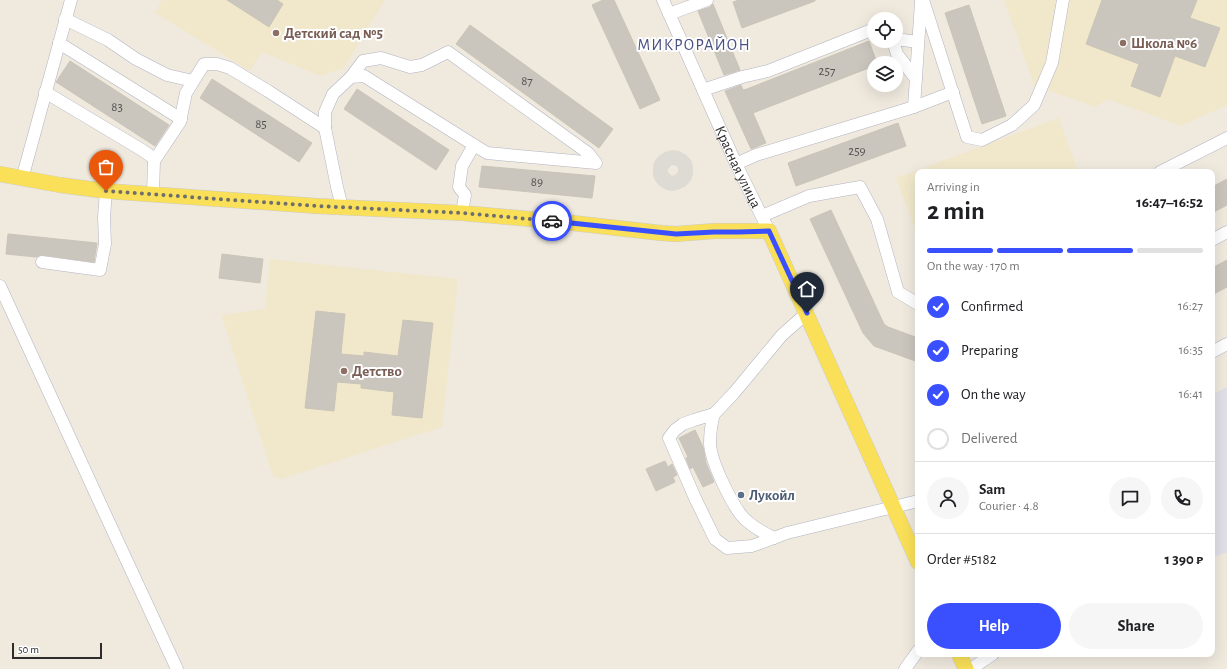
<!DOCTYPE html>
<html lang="en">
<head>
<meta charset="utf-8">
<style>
	body { margin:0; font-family:"Alegreya Sans",sans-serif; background:#f6f6f6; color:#202124; height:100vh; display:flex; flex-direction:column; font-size:15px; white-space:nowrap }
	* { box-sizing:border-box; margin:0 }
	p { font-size:13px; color:#757577 }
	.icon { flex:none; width:22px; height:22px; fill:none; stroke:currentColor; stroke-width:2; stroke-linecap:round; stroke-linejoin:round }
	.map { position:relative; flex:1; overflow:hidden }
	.drawer { position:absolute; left:915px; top:169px; width:300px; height:488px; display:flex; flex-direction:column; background:#fff; border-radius:8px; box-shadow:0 4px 16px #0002 }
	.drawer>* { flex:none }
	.fabs { position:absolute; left:867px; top:12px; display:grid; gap:8px }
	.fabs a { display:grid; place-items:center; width:36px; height:36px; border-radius:50%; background:#fff; box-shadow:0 4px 16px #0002; font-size:20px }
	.scale { position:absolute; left:12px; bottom:10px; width:90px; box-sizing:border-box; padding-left:4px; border:2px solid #2c2c2c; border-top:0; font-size:11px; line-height:14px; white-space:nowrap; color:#2c2c2c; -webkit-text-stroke:3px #fff; paint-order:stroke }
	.pin { position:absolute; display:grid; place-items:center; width:34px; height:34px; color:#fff; margin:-41px -17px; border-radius:50% 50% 50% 0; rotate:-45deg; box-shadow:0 0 4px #0007 }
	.pin .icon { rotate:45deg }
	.courier { position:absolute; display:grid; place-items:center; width:40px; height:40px; margin:-20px; border:3px solid #3a50ff; border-radius:50%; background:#fff; color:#222; box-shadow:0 1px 5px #0007 }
	.head em { font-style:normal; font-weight:700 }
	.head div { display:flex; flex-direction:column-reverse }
	.head { display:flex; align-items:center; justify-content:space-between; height:68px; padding:0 12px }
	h1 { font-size:26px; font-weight:700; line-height:30px }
	.bar { display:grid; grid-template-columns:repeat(4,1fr); gap:6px 4px; align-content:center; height:48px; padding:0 12px }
	.bar i { height:5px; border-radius:3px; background:#e0e0e0 }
	.bar .active { background:#3a50ff }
	.bar p { grid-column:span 4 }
	.line { display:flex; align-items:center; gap:10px; padding:0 12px; border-top:1px solid #e0e0e0 }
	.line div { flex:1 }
	.round { display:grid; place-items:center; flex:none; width:42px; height:42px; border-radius:21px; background:#f6f6f6 }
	ol { padding:0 12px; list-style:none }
	li { display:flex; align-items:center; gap:12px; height:44px }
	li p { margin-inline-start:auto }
	li .icon { padding:4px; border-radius:50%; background:#3a50ff; color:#fff; stroke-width:4 }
	li:last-child { color:#757577 }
	li i { width:22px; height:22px; border:2px solid #e0e0e0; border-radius:50% }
	.primary-button { display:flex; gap:8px; margin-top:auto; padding:8px 12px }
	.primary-button a { flex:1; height:46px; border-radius:24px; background:#3a50ff; color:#fff; font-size:16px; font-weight:700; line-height:46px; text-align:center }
	.primary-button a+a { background:#f6f6f6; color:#202124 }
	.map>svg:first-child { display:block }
</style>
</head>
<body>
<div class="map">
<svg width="1227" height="669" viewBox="0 0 1227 669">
	<rect width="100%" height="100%" fill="#efe9de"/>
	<!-- industrial -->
	<path fill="#e1dfe7" d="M1227,387V552L1212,558V395Z"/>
	<!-- education -->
	<g fill="#f1e8cc">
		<path d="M162,0H385L344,68L320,76L262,52L250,71L155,13Z"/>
		<path d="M1004,0H1227V105L1181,126L1108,99L1095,107L1034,85Z"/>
		<path d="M1059,118L1078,172H918V237L896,178Z"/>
		<path d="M270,259L458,279L442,427L281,479L273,476L221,315L265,309Z"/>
	</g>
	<!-- plaza -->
	<path fill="#dedbd5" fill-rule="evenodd" d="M672,150L679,151L686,155L691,160L693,167V174L691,180L686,186L680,189L674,191L667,190L661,187L656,182L653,176V169L654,162L659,156L665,152ZM672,165L677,166L678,169V172L675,175L672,176L668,172V169Z"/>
	<!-- building -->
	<g fill="#cac5bd" stroke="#cac5b7">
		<path d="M227,0H277L283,4L269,27Z"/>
		<path d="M603,0H614L660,100L640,109L592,5Z"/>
		<path d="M739,0H815V1L742,28L733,2Z"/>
		<path d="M1102,0H1197L1190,18L1220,28L1205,67L1175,56L1160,97L1131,86L1139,64L1086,44Z"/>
		<path d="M713,4L740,70L724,75L698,11L710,7Z"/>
		<path d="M969,5L1006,116L982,124L945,13Z"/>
		<path d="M470,25L613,129L599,148L456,44Z"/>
		<path d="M869,41L877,63H874V66L753,113L766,143L751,149L725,91L741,85L743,90L747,89Z"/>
		<path d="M70,61L169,125L155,146L56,82Z"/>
		<path d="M212,79L312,143L299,162L200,98Z"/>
		<path d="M357,89L449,150L436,170L344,109Z"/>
		<path d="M898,123L906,146L796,186L788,163Z"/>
		<path d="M482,166L595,176L592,198L479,187Z"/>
		<path d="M1227,179V205L1212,213V187Z"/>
		<path d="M831,210L884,324L888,327L918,338V362L874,346L863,333L810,219Z"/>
		<path d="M8,234L97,243L94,262L43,255H40L36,257L6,254Z"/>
		<path d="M222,254L263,259L260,283L219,278Z"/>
		<path d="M1227,260V287L1212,295V268Z"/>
		<path d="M316,311L345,314L341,354L364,356V352L398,356L403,320L433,323L422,418L392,415L394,392L361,388V384L337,382L334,411L305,408Z"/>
		<path d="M695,430L703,447L706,463L714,482L703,487L693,467L690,469L686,458L688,457L679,438Z"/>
		<path d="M665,461L668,467L672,464L677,475L673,477L675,482L656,491L646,469Z"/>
	</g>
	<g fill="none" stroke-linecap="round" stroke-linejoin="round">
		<defs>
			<g id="minor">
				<path id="s1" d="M663,0L736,164L769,231"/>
				<path d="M923,0L967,137L982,140L1012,125L1034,105L1052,63L1063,0"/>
				<path d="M669,14L707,0"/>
				<path d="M65,19L108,40L136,59L167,75L193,81"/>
				<path d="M896,39L918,42"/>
				<path d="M893,41L897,54L916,79"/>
				<path d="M59,43L181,119"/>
				<path d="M351,77L363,61L381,58L410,67L422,65L448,52L588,153L596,163L487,153L474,145L462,166L459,187L465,195L462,213"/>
				<path d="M703,90L742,77L768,71L874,29"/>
				<path d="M45,92L142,150L155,159"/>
				<path d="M914,107L921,2"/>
				<path d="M325,128V112L333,94L351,77L364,76L474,145"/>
				<path d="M736,164L756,155L914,107L953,92"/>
				<path d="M1160,172L1227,138"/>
				<path d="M22,179L71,0"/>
				<path d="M153,194L154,161L180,122L186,93L204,64H217L230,68L268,91L325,128L337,187L342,207"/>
				<path d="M762,216L809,196L860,187L877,219L898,292L918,304"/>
				<path d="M1212,240L1227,232"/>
				<path d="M42,262L100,270L105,244L104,217L106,191"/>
				<path d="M0,286L106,516L177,669"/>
				<path d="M807,313L782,335L734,393L714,414L694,420L683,424L675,430L669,438L695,498L715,539L727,548L752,546L787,533L918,501"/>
				<path d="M1212,352L1227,344"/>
				<path d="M714,414C711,424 710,433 710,444C711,462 730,500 741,515C749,525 762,532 774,538"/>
				<path d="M905,669L918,651"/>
				<path d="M971,669L993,654"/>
			</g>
			<g id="major">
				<path d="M0,174L60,185L106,191L317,206L462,213L564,222L661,233L676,234L714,231H769L918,562"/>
				<path d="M959,654L966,669"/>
			</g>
		</defs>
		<!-- minor casing -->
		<use href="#minor" stroke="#b2b3c1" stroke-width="13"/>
		<!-- major casing -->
		<use href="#major" stroke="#ccc" stroke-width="16"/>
		<!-- minor -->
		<use href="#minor" stroke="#fff" stroke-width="12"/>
		<!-- major -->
		<use href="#major" stroke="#fae058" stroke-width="15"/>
	</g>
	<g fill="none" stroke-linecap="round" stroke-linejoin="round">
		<!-- done -->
		<path stroke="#706e6a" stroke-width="4" stroke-dasharray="0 7.2" d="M106,191L317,206L462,213L552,221"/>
		<!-- route -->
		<path stroke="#3a50ff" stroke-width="5" d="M552,221L676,234L714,232H739L769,231L807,313"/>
	</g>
	<!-- markers -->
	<g fill="#8d6e63" stroke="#fff" stroke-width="1.5">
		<circle cx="276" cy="33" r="4"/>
		<circle cx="1123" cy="43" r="4"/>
		<circle cx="344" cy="371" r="4"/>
	</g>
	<circle fill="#5c6f8a" stroke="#fff" stroke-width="1.5" cx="741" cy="495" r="4"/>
	<g text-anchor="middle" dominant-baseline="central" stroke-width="4" stroke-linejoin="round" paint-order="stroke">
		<!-- number labels -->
		<g font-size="13" fill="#545250">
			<text x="827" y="71">257</text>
			<text x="527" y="81">87</text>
			<text x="117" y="107">83</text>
			<text x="261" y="124">85</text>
			<text x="857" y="151">259</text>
			<text x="537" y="182">89</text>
		</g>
		<!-- education labels -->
		<g font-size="15" font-weight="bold" fill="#785e54" stroke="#fff" text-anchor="start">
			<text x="284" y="33">Детский сад №5</text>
			<text x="1131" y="43">Школа №6</text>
			<text x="352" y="371">Детство</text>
		</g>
		<!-- street labels -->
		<g font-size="15" fill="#2c2c2c" stroke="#fff">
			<text stroke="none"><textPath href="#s1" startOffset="183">Красная улица</textPath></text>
		</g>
		<!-- service labels -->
		<g font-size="15" font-weight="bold" fill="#4e5e75" stroke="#fff" text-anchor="start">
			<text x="749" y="495">Лукойл</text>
		</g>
		<!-- neighbourhood labels -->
		<g font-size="16" letter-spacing="1" fill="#494f80" stroke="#fff">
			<text x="694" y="45">МИКРОРАЙОН</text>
		</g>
	</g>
</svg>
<div class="fabs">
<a><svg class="icon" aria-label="locate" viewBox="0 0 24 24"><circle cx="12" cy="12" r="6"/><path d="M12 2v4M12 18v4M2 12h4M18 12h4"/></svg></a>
<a><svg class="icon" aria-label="layers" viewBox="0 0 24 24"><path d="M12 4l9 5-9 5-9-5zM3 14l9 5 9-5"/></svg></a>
</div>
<div class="scale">50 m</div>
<div class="pin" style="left:106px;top:191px;background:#ea580c"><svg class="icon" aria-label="bag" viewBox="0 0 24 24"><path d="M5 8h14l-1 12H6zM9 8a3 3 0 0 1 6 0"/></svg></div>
<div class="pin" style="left:807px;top:313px;background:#1f2937"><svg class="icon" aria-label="home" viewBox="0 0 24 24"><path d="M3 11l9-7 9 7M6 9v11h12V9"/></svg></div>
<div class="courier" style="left:552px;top:221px"><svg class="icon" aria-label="car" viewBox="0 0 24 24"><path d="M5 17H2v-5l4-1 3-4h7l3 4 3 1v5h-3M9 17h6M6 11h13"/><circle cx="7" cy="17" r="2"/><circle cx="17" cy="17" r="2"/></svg></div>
<section class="drawer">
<div class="head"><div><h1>2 min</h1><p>Arriving in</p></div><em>16:47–16:52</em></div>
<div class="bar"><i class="active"></i><i class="active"></i><i class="active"></i><i></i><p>On the way · 170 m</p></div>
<ol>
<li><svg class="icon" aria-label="check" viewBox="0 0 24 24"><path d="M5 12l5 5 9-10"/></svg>Confirmed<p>16:27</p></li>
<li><svg class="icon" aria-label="check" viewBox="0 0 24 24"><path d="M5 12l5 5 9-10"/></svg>Preparing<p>16:35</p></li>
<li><svg class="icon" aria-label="check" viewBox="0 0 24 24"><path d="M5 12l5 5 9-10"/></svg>On the way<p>16:41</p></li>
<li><i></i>Delivered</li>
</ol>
<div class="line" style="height:72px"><a class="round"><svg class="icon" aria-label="person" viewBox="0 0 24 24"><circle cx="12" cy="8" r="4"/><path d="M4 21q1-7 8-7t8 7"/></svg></a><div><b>Sam</b><p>Courier · 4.8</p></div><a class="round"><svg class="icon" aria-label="chat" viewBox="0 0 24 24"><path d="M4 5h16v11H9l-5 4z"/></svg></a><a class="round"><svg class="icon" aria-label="phone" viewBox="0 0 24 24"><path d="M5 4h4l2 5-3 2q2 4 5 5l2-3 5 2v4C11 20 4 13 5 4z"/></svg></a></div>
<div class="line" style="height:52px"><div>Order #5182</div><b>1 390 ₽</b></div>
<div class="primary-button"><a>Help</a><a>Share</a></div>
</section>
</div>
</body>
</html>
